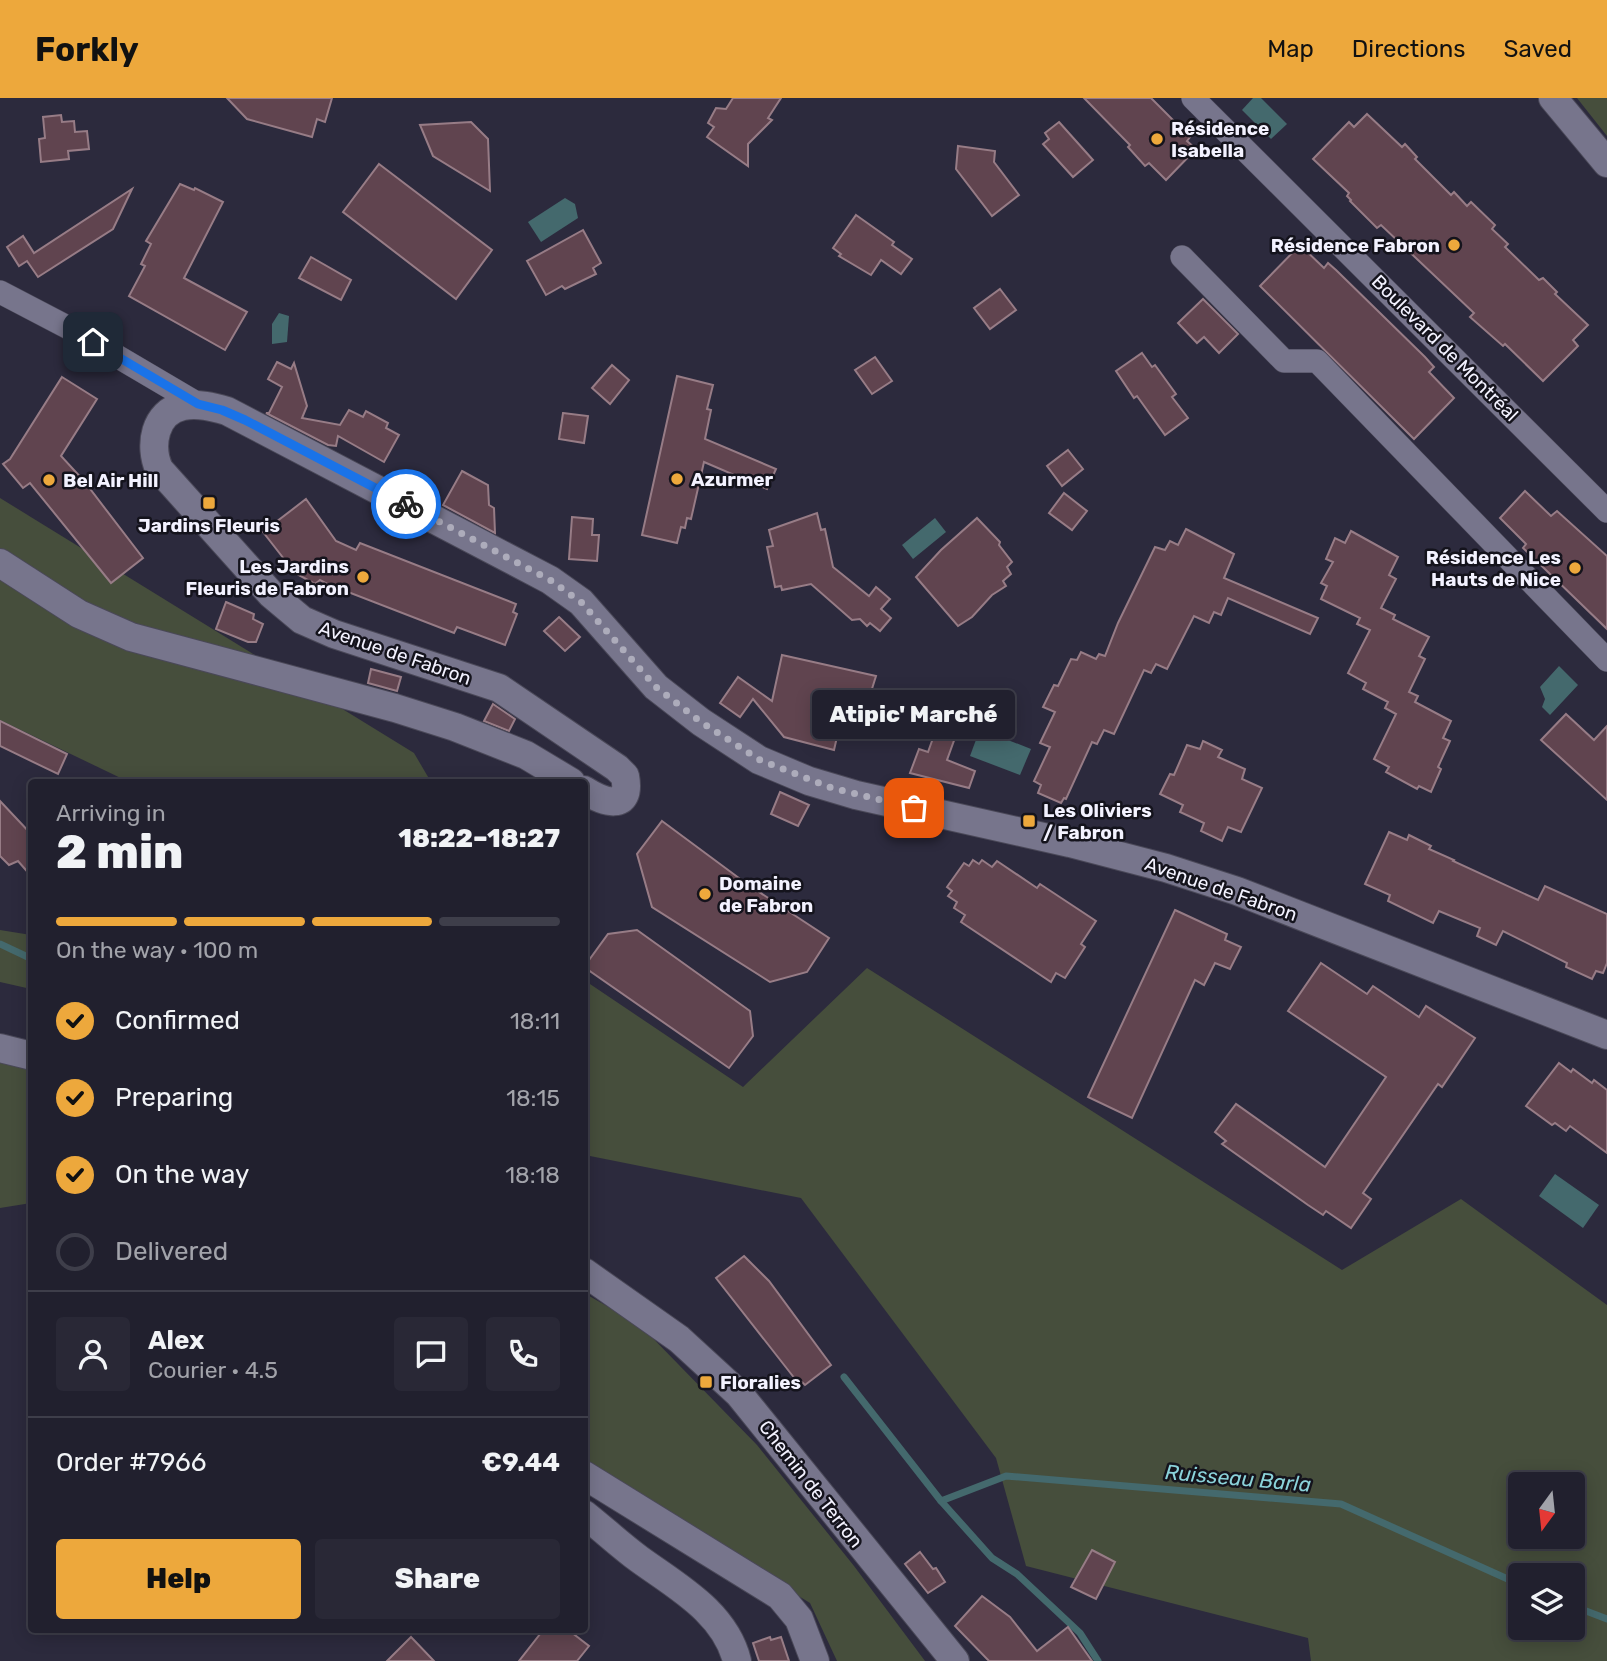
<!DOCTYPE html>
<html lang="en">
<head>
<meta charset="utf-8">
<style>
	body { margin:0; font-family:Rubik,sans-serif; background:#292836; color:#f1f3f6; height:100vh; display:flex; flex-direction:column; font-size:26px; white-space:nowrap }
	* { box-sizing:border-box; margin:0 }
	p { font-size:23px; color:#a2a3aa }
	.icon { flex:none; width:38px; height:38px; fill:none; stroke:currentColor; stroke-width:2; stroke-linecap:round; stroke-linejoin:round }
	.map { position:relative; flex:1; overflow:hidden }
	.drawer { position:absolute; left:28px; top:681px; width:560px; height:854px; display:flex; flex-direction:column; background:#21202e; border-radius:7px; box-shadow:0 4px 18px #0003,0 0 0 2px #3e3e4a }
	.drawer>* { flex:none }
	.needle { width:46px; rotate:195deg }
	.buttons { position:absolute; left:1508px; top:1374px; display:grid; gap:14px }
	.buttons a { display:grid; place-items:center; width:77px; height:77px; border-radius:7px; background:#21202e; box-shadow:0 4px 18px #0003,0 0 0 2px #3e3e4a; font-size:35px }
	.pin { position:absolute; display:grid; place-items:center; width:60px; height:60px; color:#fff; margin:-30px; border-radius:14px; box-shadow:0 4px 10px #0006 }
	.courier { position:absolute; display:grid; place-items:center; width:70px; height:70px; margin:-35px; border:5px solid #1a73e8; border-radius:50%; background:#fff; color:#222; box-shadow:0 2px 9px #0007 }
	.bubble { position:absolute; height:49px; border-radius:7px; background:#21202e; box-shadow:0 4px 18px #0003,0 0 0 2px #3e3e4a; font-size:23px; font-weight:800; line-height:49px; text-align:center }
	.head em { font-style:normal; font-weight:800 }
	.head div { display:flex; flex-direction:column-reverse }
	.head { display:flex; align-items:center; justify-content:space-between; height:119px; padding:0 28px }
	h1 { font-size:46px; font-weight:800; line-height:52px }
	.bar { display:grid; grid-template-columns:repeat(4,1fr); gap:10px 7px; align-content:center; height:84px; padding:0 28px }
	.bar i { height:9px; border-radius:5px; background:#3e3e4a }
	.bar .active { background:#eda83c }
	.bar p { grid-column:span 4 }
	.line { display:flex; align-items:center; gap:18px; padding:0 28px; border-top:2px solid #3e3e4a }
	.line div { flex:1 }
	.round { display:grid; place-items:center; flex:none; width:74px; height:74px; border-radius:7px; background:#292836 }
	ol { padding:0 28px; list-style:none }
	li { display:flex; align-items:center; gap:21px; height:77px }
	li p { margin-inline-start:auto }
	li .icon { padding:7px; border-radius:50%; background:#eda83c; color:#111; stroke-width:4 }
	li:last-child { color:#a2a3aa }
	li i { width:38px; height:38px; border:4px solid #3e3e4a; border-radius:50% }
	.button { display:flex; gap:14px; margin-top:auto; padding:14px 28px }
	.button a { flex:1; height:80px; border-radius:7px; background:#eda83c; color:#111; font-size:28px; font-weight:800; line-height:80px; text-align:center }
	.button a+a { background:#292836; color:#f1f3f6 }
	header { display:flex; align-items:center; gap:42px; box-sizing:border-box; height:98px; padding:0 35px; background:#eda83c; color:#111 }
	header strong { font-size:33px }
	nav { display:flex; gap:38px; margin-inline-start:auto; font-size:24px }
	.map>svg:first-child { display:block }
</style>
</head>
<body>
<header>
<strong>Forkly</strong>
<nav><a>Map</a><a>Directions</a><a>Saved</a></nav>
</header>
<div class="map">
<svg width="1607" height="1563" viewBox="0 0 1607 1563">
	<rect width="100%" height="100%" fill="#2c2a3d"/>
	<!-- green -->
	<g fill="#464e3c" fill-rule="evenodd">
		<path d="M1577,0H1607V38Z"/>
		<path d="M0,400L414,655L431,684H129L0,622Z"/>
		<path d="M0,832L31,837V891L0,884Z"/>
		<path d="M867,870L1342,1172L1461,1101L1607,1207V1563H1311L1308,1540L1026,1468L996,1360L801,1100L585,1057L584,882L743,989ZM1521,1386H1573V1438H1521ZM1521,1477H1573V1530H1521Z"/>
		<path d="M0,962L32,970L31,1105L0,1110Z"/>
		<path d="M584,1195L640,1227L757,1347L854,1468L925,1563H837L810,1505L585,1367Z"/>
	</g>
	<!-- water -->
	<g fill="#44696d">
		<path d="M1253,0H1261L1287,26L1271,41L1242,12Z"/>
		<path d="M565,100L575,106L578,120L541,144L528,124Z"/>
		<path d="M279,215L289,218L287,244L272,246V226Z"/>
		<path d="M935,420L946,434L913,461L902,447Z"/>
		<path d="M1559,568L1578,587L1550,617L1542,609L1545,601L1540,589Z"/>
		<path d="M980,631L1031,651L1020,677L970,658Z"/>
		<path d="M1555,1076L1599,1107L1583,1130L1539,1098Z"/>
	</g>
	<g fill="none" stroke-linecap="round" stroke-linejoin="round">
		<!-- stream -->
		<g stroke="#44696d" stroke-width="7">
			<path d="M0,846L32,861"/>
			<path d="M844,1279L941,1403L1006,1378L1341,1406L1521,1487"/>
			<path d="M941,1403L992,1460L1017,1476L1080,1535L1098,1563"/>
			<path d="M1573,1508L1607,1521"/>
		</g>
	</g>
	<!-- building -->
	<g fill="#60444f" stroke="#977c86" stroke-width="2">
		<path d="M227,0H332L325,24L317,21L312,39L247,21Z"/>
		<path d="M733,0H781L768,20L772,22L748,46V68L707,39L714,29L708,25L716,10L726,11Z"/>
		<path d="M1084,0H1151L1190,39L1187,43L1196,51L1166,82L1149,65L1145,68L1128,49L1130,47Z"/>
		<path d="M1367,16L1402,49L1405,46L1417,59L1415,61L1451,97L1454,94L1467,108L1471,104L1495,127L1492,131L1508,146L1505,149L1539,182L1543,180L1557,194L1555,196L1588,227L1573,242L1578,248L1543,283L1505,246L1503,248L1470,219L1474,215L1381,127L1377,130L1350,103L1351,102L1347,98L1349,95L1313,61L1349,24L1354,29Z"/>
		<path d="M61,17L62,24L74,23L75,34L87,33L89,51L68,53L69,61L41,64L39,41L45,40L43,19Z"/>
		<path d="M471,24L488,41L490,93L433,58L420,27Z"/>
		<path d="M1059,24L1093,62L1073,79L1043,46L1049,41L1045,35Z"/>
		<path d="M958,48L995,53L994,64L1019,97L992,118L956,71Z"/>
		<path d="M379,66L492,152L456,201L343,114Z"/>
		<path d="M180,86L194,92L195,90L223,104L184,180L247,214L225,252L129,198L145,168L141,166L151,146L146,143Z"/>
		<path d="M132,91L113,131L38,179L27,163L19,168L7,149L23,138L34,155Z"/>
		<path d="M856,117L894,144L892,147L912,161L901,176L881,162L871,177L839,158L841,156L833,150Z"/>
		<path d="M583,132L601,165L593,170L596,176L565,191L562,188L546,197L527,163Z"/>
		<path d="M1300,147L1324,170L1328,165L1336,172L1425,259L1434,269L1429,274L1454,300L1414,341L1260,188Z"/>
		<path d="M311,159L351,182L341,202L299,180Z"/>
		<path d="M1000,191L1016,212L990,231L974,210Z"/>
		<path d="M1203,201L1238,236L1219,255L1204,239L1197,245L1178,225Z"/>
		<path d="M1142,255L1152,269L1155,267L1176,296L1172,299L1188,320L1165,337L1137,298L1134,300L1116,273Z"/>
		<path d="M875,259L892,283L872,296L855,272Z"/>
		<path d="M277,264L291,271L294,265L307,308L302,320L340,327L349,312L363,319L366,313L388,325L386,330L399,337L384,364L338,338L336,348L328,347L266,315H269L282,289L268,281Z"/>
		<path d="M612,267L629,282L610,306L592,290Z"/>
		<path d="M677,278L713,287L707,311L711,312L705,341L776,371L767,391L704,364L691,421L687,420L685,430L681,429L677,445L642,437Z"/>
		<path d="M62,279L97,301L61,358L84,383L143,460L111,485L30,385L23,390L3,366L10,361Z"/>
		<path d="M563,315L588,318L584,345L559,341Z"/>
		<path d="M1068,352L1083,371L1062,388L1047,368Z"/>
		<path d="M462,373L488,387L489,407L494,410L495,435L443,407Z"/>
		<path d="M1525,393L1551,418L1557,413L1607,458V531L1523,450L1526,446L1500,420Z"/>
		<path d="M1064,395L1087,413L1072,432L1049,415Z"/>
		<path d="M306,401L336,443L356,452L360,445L516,506L513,514L517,516L505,547L457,529L454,535L343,492L342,494L320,482L315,486L295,475L263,434Z"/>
		<path d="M817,415L821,432L825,431L833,469L869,498L876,489L890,501L881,511L891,520L880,533L870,525L867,528L860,521L852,522L811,486L782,492L781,488L775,489L767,449L773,448L769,432Z"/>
		<path d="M572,419L593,421L592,437H599L597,463L569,461Z"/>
		<path d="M977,420L1000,444L999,447L1012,464L1007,469L1011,476L1003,483L1006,488L992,497L972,519L958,528L916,479L941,452Z"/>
		<path d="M1186,431L1234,456L1224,480L1318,520L1310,536L1228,500L1221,517L1214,514L1209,525L1194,518L1167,571L1156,566L1151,575L1144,572L1114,636L1104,632L1097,646L1092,644L1066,701L1064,700L1061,705L1038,695L1041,687L1034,683L1050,649L1040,645L1055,614L1043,609L1054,587L1058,588L1071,561L1077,562L1081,554L1096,561L1099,556L1105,558L1118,525L1155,449L1165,452L1170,443L1178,447Z"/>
		<path d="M1351,433L1398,459L1389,477L1396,481L1381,510L1395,517L1393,521L1429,539L1419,558L1425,561L1409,594L1418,598L1415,604L1451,623L1443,640L1450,643L1438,669L1441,671L1431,694L1419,688L1417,691L1386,674L1389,669L1374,661L1396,616L1385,610L1388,604L1363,591L1366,585L1348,575L1370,532L1357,526L1360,520L1321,501L1327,488L1321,485L1333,464L1326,461L1335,440L1345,445Z"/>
		<path d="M226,504L254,516L253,521L263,526L256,544H248L216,531Z"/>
		<path d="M559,519L580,539L565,553L544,533Z"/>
		<path d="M782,557L876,578L856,642L837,639L834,652L784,639L753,601L740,619L720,605L738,579L772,603Z"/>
		<path d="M371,571L401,579L397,593L368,585Z"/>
		<path d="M493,606L515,621L509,633L484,623Z"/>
		<path d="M1566,616L1594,642L1607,628V702L1541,642Z"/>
		<path d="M0,623L67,656L58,676L0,648Z"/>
		<path d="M937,629L956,637L947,662L975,673L969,690L910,675L919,651L928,654Z"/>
		<path d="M1203,643L1222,652L1218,659L1245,671L1242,681L1262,690L1241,734L1228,729L1222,743L1201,733L1204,725L1180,714L1183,707L1160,696L1170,676L1174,677L1187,647L1200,651Z"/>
		<path d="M780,694L809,707L798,728L771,716Z"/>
		<path d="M0,703L32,737V779L18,763L9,767L0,758Z"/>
		<path d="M662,723L747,786L829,840L807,874L770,884L652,809L637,756Z"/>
		<path d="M1389,734L1407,742L1409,737L1431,748L1429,751L1454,762L1453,763L1538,802L1545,788L1607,816V865L1603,875L1596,873L1592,881L1566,869L1567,865L1503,833L1496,847L1477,838L1480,830L1439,813L1433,825L1388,803L1390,797L1365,786Z"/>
		<path d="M973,762L979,766L982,762L992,769L997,763L1037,790L1040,786L1096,823L1081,846L1085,849L1065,880L1056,875L1051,884L961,824L965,817L954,810L957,804L948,798L952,793L947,789L964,765L969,768Z"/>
		<path d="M1175,812L1227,836L1225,842L1241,849L1230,871L1215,865L1204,887L1195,882L1132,1020L1088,999Z"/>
		<path d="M637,832L750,913L753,938L729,970L584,869L608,836Z"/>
		<path d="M1321,865L1367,896L1373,888L1419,919L1426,908L1475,940L1442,989L1438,986L1363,1095L1371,1101L1351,1130L1326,1113L1323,1117L1308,1107L1222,1046L1226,1043L1215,1034L1236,1006L1325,1069L1386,979L1288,913Z"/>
		<path d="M1559,965L1571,974L1573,971L1592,985L1594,982L1607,992V1055L1570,1028L1566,1033L1555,1025L1552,1027L1526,1008Z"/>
		<path d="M744,1158L769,1183L831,1267L805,1287L802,1284L799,1286L716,1180Z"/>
		<path d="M1092,1452L1115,1464L1096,1501L1071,1489Z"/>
		<path d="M920,1454L933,1471L936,1470L945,1484L928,1495L905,1466Z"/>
		<path d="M982,1498L1010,1519L1037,1553L1068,1529L1092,1563H989L955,1528Z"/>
		<path d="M544,1531H567L589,1548L577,1563H519Z"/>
		<path d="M411,1539L434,1563H387Z"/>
		<path d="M770,1539L771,1542L781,1539L789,1563H759L753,1545Z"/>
	</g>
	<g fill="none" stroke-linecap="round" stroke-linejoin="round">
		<defs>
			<g id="minor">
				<path d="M1193,0L1607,413"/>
				<path d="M1182,159L1284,263H1317L1607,562"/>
				<path d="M0,194L69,230L198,306"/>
			</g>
			<g id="tertiary">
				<path d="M1553,0L1607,65"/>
				<path d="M0,465L79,516L131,539L395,610L455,629L526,657L571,684"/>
				<path d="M584,692C603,704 632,715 625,678L617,670L499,590L334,536L302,522L271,496L159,371C149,348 154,314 183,308C198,305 213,309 227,313L550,482L581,504L656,589L701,624L759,662L809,683L856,697L1070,745L1166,770L1237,793L1607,937"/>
				<path d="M0,950L32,958"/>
				<path d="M584,1174L679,1241L739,1296L955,1563"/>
				<path d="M584,1377L780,1498L799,1521L815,1563"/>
				<path d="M584,1416C603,1431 620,1447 639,1461C676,1488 725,1514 737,1563"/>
			</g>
		</defs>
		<!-- minor casing -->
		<use href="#minor" stroke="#4a4858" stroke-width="24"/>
		<!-- tertiary casing -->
		<use href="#tertiary" stroke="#4a4858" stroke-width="30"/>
		<!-- minor -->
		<use href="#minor" stroke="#77758c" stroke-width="23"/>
		<!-- tertiary -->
		<use href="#tertiary" stroke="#77758c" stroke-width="28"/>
	</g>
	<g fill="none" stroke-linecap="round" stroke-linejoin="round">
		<!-- done -->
		<path stroke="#adacbb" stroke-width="7" stroke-dasharray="0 12.6" d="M406,406L550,482L581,504L656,589L701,624L760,662L832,690L914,710"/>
		<!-- route -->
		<path stroke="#1a73e8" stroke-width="9" d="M93,244L198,306L222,312L245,322L406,406"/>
	</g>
	<!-- markers -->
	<g fill="#eda83c" stroke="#14131c" stroke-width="2.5">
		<circle cx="1157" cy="41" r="7"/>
		<circle cx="1454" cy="147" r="7"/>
		<circle cx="677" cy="381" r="7"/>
		<circle cx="49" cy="382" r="7"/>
		<rect x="202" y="398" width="14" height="14" rx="3.5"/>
		<circle cx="1575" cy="470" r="7"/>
		<circle cx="363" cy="479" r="7"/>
		<rect x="1022" y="716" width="14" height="14" rx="3.5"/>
		<circle cx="705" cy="796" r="7"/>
		<rect x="699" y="1277" width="14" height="14" rx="3.5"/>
	</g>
	<g text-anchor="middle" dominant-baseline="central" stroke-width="5" stroke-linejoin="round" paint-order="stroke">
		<!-- poi labels -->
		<g font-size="19" font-weight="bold" fill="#f3f2ff" stroke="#14131c" text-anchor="start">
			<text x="1171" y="30">Résidence<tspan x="1171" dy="22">Isabella</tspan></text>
			<text x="1440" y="147" text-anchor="end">Résidence Fabron</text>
			<text x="691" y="381">Azurmer</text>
			<text x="63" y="382">Bel Air Hill</text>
			<text x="209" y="427" text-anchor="middle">Jardins Fleuris</text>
			<text x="1561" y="459" text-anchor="end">Résidence Les<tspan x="1561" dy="22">Hauts de Nice</tspan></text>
			<text x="349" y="468" text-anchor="end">Les Jardins<tspan x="349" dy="22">Fleuris de Fabron</tspan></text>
			<text x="1043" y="712">Les Oliviers<tspan x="1043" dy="22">/ Fabron</tspan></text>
			<text x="719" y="785">Domaine<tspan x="719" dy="22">de Fabron</tspan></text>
			<text x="720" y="1284">Floralies</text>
		</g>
		<!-- street labels -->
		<g font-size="19" fill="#f3f2ff" stroke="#14131c">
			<text transform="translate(1445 250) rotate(45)">Boulevard de Montréal</text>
			<text transform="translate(395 555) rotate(19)">Avenue de Fabron</text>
			<text transform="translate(1221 791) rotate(19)">Avenue de Fabron</text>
			<text transform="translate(811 1386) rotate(52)">Chemin de Terron</text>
		</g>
		<!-- water labels -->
		<g font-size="21" font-style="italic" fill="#8bd3da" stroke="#14131c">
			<text transform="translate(1238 1380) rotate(5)">Ruisseau Barla</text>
		</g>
	</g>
</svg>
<div class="buttons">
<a><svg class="needle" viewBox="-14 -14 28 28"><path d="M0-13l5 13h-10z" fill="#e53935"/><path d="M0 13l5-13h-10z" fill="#a2a3aa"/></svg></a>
<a><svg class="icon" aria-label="layers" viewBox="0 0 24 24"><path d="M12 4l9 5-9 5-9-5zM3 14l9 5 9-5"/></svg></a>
</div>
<div class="pin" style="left:914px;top:710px;background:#ea580c"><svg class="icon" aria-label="bag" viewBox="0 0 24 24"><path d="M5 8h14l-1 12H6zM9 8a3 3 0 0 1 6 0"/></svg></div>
<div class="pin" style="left:93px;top:244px;background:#1f2937"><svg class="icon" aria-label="home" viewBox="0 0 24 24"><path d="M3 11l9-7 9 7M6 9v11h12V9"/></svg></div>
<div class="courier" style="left:406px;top:406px"><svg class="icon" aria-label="bike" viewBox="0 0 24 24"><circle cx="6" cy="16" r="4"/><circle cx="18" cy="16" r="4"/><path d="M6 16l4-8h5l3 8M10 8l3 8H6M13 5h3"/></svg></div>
<div class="bubble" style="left:812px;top:592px;width:203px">Atipic' Marché</div>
<section class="drawer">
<div class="head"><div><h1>2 min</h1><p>Arriving in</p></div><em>18:22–18:27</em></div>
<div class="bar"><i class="active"></i><i class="active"></i><i class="active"></i><i></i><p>On the way · 100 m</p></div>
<ol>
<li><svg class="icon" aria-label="check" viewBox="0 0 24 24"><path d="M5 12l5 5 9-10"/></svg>Confirmed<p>18:11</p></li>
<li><svg class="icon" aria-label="check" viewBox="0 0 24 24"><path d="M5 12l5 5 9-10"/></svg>Preparing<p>18:15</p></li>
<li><svg class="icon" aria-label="check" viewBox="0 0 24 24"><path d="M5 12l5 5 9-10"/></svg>On the way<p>18:18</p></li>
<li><i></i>Delivered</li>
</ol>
<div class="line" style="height:126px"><a class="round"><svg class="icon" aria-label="person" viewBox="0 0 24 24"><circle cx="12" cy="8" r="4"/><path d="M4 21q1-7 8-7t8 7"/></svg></a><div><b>Alex</b><p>Courier · 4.5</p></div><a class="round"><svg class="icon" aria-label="chat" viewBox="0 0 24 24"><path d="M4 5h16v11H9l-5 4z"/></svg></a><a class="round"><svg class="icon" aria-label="phone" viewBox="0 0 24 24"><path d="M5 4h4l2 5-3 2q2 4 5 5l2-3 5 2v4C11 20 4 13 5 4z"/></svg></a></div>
<div class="line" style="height:91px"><div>Order #7966</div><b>€9.44</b></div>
<div class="button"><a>Help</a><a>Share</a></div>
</section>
</div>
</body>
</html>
